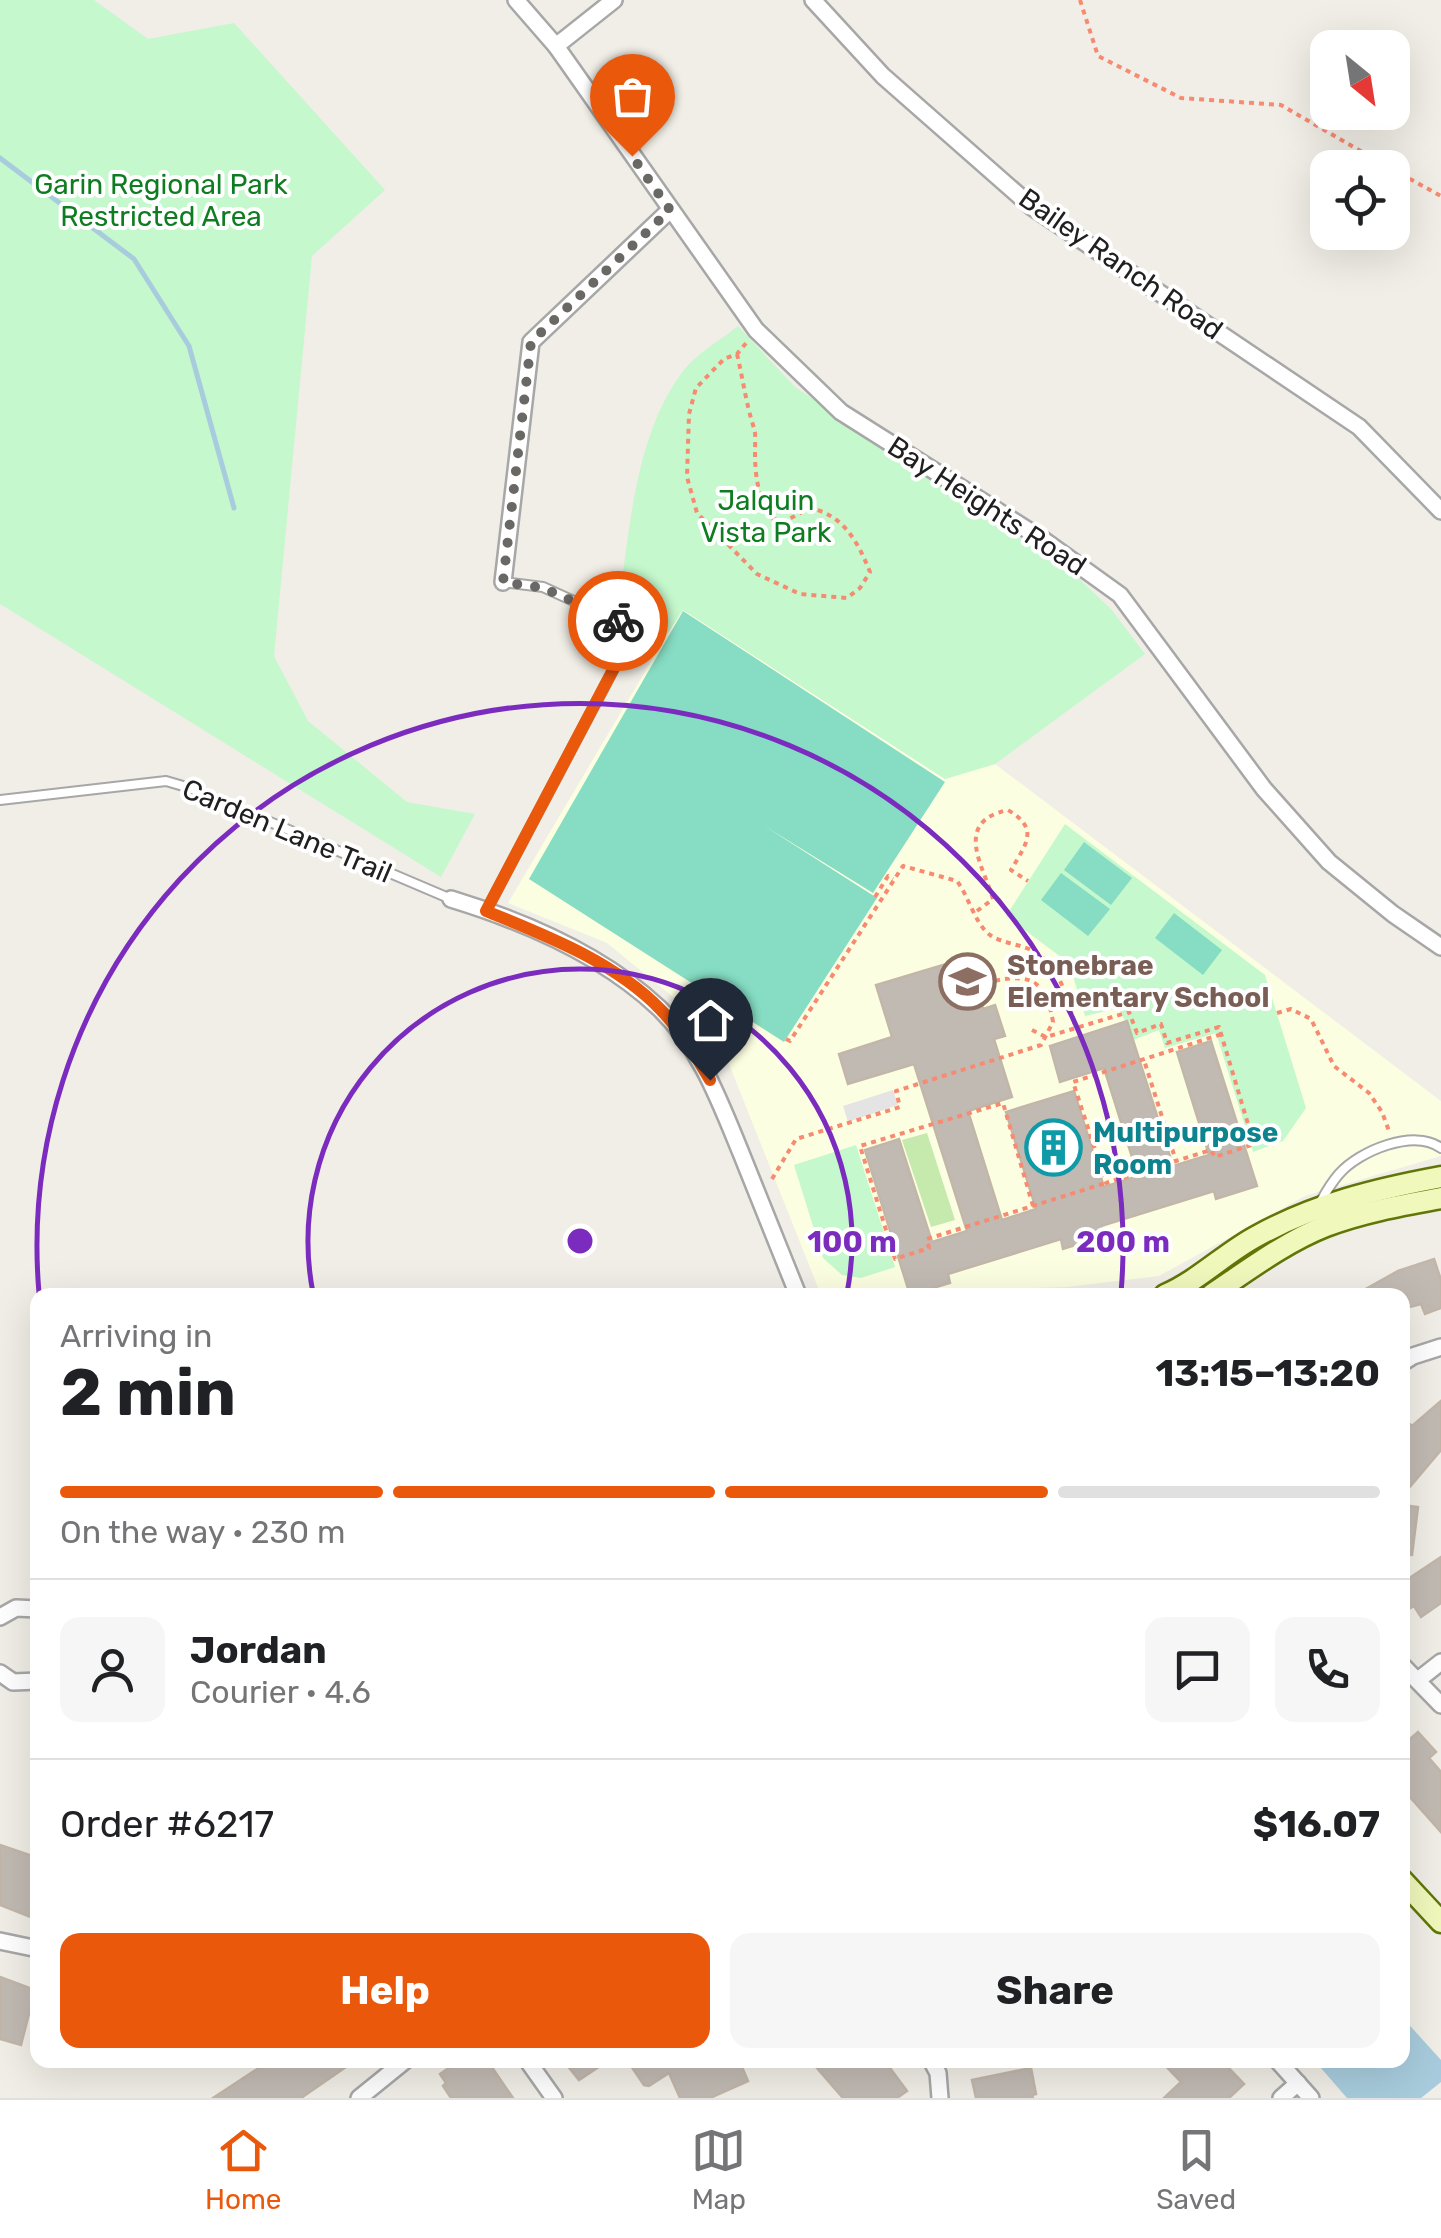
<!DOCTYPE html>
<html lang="en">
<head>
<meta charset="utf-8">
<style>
	body { margin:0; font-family:Rubik,sans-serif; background:#f6f6f6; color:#202124; height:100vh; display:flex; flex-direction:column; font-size:38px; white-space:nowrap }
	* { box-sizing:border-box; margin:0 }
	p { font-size:32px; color:#757577 }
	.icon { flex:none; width:55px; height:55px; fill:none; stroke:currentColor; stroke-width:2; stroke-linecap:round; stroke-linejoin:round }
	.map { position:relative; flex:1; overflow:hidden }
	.sheet { position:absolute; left:30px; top:1288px; width:1380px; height:780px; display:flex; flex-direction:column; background:#fff; border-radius:20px; box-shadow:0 10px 40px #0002 }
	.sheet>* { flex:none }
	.needle { width:65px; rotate:150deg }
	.tools { position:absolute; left:1310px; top:30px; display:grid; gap:20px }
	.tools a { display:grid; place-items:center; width:100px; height:100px; border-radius:20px; background:#fff; box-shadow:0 10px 40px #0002; font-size:50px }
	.pin { position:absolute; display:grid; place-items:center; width:85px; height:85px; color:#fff; margin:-102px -42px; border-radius:50% 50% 50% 0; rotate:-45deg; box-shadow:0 0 10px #0007 }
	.pin .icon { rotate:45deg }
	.courier { position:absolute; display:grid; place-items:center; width:100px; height:100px; margin:-50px; border:8px solid #ea580c; border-radius:50%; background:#fff; color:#222; box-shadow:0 2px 12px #0007 }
	.head em { font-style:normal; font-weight:700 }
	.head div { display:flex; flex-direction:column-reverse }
	.head { display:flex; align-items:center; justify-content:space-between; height:170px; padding:0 30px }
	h1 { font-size:65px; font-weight:700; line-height:75px }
	.bar { display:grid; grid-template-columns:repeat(4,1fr); gap:15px 10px; align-content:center; height:120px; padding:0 30px }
	.bar i { height:12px; border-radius:8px; background:#e0e0e0 }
	.bar .on { background:#ea580c }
	.bar p { grid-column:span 4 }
	.line { display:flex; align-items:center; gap:25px; padding:0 30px; border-top:2px solid #e0e0e0 }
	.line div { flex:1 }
	.round { display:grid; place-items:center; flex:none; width:105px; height:105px; border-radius:20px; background:#f6f6f6 }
	.cta { display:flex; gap:20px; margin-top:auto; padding:20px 30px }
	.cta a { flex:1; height:115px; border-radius:20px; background:#ea580c; color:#fff; font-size:40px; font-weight:700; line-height:115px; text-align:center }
	.cta a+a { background:#f6f6f6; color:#202124 }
	.menu { display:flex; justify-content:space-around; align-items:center; height:140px; border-top:2px solid #e0e0e0; background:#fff; font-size:28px; color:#757577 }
	.menu a { display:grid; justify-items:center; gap:5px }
	.menu .on { color:#ea580c }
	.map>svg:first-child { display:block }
</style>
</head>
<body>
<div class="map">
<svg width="1441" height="2098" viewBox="0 0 1441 2098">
	<rect width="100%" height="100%" fill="#f0eee6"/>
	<!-- education -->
	<path fill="#fcfee1" d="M682,609L945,779L995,764L1441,1101V1156L1305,1196L1159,1276L1066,1287L1002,1289L982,1295H821L727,1059L700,1019L607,943L508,903Z"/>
	<!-- grass -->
	<path fill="#c6e9ae" d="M927,1133L955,1220L931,1227L902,1140Z"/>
	<!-- park -->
	<g fill="#c5f8cd">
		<path d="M0,0H94L148,39L234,23L385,190L312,256L274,656L308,721L407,802L475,814L441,877L0,604Z"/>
		<path d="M738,326L795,387L1076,576L1111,609L1145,654L995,764L945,779L683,610L668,633L617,614C630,535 633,436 684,370C697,353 721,340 738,326Z"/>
		<path d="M1065,824L1265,975L1306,1108L1283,1141L1253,1152L1216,1033L1165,1048L1159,1030L1133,1040L1119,1008L1085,1016L1069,963L1006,916Z"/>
		<path d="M856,1145L895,1267L861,1278L842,1275L823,1258L794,1165Z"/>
	</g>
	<!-- pitch -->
	<g fill="#86ddc3">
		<path d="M683,611L945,782L873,893L763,825L877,898L784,1042L529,879Z"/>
		<path d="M1084,842L1132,878L1111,905L1064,870Z"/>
		<path d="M1061,873L1110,909L1088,936L1041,900Z"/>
		<path d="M1174,913L1222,950L1203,975L1155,938Z"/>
	</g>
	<!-- parking -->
	<path fill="#e4e4e4" d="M893,1090L898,1105L848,1122L843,1106Z"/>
	<!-- water -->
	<path fill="#a8ccdd" d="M1403,2018L1441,2060V2082L1421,2098H1347L1314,2060H1402Z"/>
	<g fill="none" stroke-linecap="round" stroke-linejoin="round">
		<!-- stream -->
		<path stroke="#a8ccdd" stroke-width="5" d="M0,158L134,259L189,346L234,508"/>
	</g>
	<!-- building -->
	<g fill="#c1bab3" stroke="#c2b6a9" stroke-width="2.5">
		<path d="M966,958L983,1009L995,1005L1005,1036L994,1039L1012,1097L968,1111L1002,1220L1036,1209L1006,1112L1074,1091L1104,1187L1138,1176L1104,1068L1060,1082L1050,1046L1127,1021L1173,1166L1209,1155L1177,1052L1211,1041L1257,1186L1216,1199L1214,1191L1101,1226L1105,1236L1063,1249L1061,1239L948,1274L950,1283L910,1295L865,1150L899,1139L932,1242L967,1231L914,1064L848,1084L839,1054L892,1037L876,985Z"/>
		<path d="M1434,1259L1441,1280V1308L1425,1314L1421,1304L1410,1307L1406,1295H1355L1398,1271Z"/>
		<path d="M1441,1401V1450L1402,1496V1417L1412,1426Z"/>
		<path d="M1402,1505L1418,1507L1412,1555L1402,1554Z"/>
		<path d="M1441,1557V1603L1421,1617L1414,1606L1402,1613V1583Z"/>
		<path d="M1418,1732L1436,1752L1429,1758L1441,1772V1832L1402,1788V1746Z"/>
		<path d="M0,1845L38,1858V1920L0,1905Z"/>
		<path d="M0,1977L35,1990L21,2045L0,2039Z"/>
		<path d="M271,2060H356L301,2098H213Z"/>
		<path d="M460,2060H487L513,2098H451L443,2086L446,2083L440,2074Z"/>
		<path d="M563,2060H609L579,2080Z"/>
		<path d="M627,2060H739L748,2081L710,2098H680L669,2073L649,2086L644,2085Z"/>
		<path d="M810,2060H884L907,2091L897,2098H843Z"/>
		<path d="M1160,2060H1221L1244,2084L1229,2098H1164L1181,2082Z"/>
		<path d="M1031,2068L1036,2094L1032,2095L1033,2098H976L972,2080Z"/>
	</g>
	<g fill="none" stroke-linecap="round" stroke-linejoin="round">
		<defs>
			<g id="service">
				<path d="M0,800L166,781L190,788L451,899"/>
				<path d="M486,911L635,629L543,587L503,582"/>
				<path d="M1321,1201C1326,1192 1332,1182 1339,1174C1359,1151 1414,1128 1441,1148"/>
			</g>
			<g id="minor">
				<path d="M516,0L556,46L756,330L841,412L1045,541L1120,595L1264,789L1329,862L1393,914L1441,947"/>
				<path d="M813,0L883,76L1032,207L1359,427L1441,511"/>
				<path d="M556,46L614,0"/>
				<path d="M503,582L531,342L670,210"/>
				<path d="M451,899C523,921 603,955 659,1008C700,1047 720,1102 741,1153C760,1200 779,1248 798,1295"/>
				<path d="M1402,1363L1413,1356L1441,1347"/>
				<path d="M0,1617L16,1608L38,1609"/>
				<path d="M1402,1665L1441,1705"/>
				<path d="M0,1673L13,1682L38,1681"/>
				<path d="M1418,1680L1441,1662"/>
				<path d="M0,1941L38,1949"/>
				<path d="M527,2060L554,2098"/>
				<path d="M931,2060L938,2073L940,2098"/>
				<path d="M1277,2060L1311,2098"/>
				<path d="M359,2098L406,2060"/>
				<path d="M1281,2098L1298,2083"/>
			</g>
			<g id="secondary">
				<path d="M1165,1295C1198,1281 1225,1253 1257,1236C1315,1204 1376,1189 1441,1177"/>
				<path d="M1211,1295C1247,1271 1285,1242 1326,1226C1363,1212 1403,1205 1441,1198"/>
				<path d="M1402,1880L1441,1922"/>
			</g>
		</defs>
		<!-- service casing -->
		<use href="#service" stroke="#a7a7a7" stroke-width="12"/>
		<!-- minor casing -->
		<use href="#minor" stroke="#a7a7a7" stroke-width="20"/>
		<!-- secondary casing -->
		<use href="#secondary" stroke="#617607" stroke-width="25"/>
		<!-- path -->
		<g stroke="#f78a71" stroke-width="4" stroke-dasharray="5 5" stroke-linecap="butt">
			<path d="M1080,0L1098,56L1181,98L1281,105L1390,168"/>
			<path d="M1392,169L1441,196"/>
			<path d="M737,354C743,379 746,404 754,428C756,434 755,444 755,451C755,478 758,495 771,518L784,522L809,508C843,514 858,542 870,572L860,588L847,598L800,594L757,574L697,513L687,477L689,414L696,388L724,359L737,354L747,342"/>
			<path d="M875,897L888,876L893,879"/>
			<path d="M977,911L993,899C984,867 952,822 1008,810C1040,829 1026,844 1011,870L1028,881"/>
			<path d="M1277,1013L1291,1009L1311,1019L1334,1066L1369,1093L1382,1112L1389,1131"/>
			<path d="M1032,1030L1046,1037L1129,1012L1137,1033L1161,1024L1167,1043L1219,1027L1254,1144L1215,1157L1211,1150L1176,1161L1144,1060"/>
			<path d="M786,1039L790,1041L903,866L957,881C969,897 975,924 990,935C1003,944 1022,944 1035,952C1062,967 1067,1002 1076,1028"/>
			<path d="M1176,1161L1106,1183L1073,1082L1222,1034"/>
			<path d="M772,1179L796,1139L900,1107L896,1091L1041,1045L1053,1022C1045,972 1023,974 980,984"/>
			<path d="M1033,1206L1003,1103L860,1146L895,1259L929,1248L927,1239L1106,1183"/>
		</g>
		<!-- service -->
		<use href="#service" stroke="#fff" stroke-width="8"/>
		<!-- minor -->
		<use href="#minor" stroke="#fff" stroke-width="15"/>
		<!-- secondary -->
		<use href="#secondary" stroke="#f0f8bc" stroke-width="20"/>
	</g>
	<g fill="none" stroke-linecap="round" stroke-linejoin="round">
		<!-- done -->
		<path stroke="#696865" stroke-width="10" stroke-dasharray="0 18" d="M618,621L543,588L503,582L531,342L670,210L632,156"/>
		<!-- route -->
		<path stroke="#ea580c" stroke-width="12" d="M618,621L635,628L486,911C547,936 615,962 661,1010C681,1031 696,1056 710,1080"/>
	</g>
	<!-- distance rings -->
	<g fill="none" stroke="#7b2cbf" stroke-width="5">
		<path d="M313 1293A272 272 0 1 1 847 1293"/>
		<path d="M39 1293A543 543 0 1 1 1121 1293"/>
	</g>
	<!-- icons -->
	<defs>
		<symbol id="school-ring" viewBox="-11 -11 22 22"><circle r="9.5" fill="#fff" stroke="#8d6e63" stroke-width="1.5"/><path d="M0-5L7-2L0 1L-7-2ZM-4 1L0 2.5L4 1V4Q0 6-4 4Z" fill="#8d6e63"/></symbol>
		<symbol id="building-ring" viewBox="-11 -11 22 22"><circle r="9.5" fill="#fff" stroke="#0f9aa8" stroke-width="1.5"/><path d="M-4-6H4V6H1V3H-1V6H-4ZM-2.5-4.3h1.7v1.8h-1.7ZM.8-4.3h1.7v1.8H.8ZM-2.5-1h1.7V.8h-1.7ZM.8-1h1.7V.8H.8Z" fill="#0f9aa8"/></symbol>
	</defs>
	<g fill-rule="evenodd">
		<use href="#school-ring" x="936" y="950" width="63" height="63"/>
		<use href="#building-ring" x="1022" y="1116" width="63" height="63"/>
	</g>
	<g text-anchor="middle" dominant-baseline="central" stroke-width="8" stroke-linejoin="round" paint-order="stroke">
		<!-- park labels -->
		<g font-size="28" fill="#0e7d21" stroke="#fff">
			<text x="161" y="184">Garin Regional Park<tspan x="161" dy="32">Restricted Area</tspan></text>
			<text x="766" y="500">Jalquin<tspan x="766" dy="32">Vista Park</tspan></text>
		</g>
		<!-- street labels -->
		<g font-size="28" fill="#202020" stroke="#fff">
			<text transform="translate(1121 264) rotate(35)">Bailey Ranch Road</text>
			<text transform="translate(987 506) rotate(33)">Bay Heights Road</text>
			<text transform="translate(287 831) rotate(23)">Carden Lane Trail</text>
		</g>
		<!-- education labels -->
		<g font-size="28" font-weight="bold" fill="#785e54" stroke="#fff" text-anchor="start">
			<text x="1007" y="965">Stonebrae<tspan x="1007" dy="32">Elementary School</tspan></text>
		</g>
		<!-- culture labels -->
		<g font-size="28" font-weight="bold" fill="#0d838f" stroke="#fff" text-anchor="start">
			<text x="1093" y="1132">Multipurpose<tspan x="1093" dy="32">Room</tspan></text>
		</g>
	</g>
	<circle cx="580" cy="1241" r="15" fill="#7b2cbf" stroke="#fff" stroke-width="5"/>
	<g font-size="30" text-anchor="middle" font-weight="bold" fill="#7b2cbf" stroke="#fff" stroke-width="8" stroke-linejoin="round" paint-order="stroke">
		<text x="852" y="1252">100 m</text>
		<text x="1123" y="1252">200 m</text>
	</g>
</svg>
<div class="tools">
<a><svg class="needle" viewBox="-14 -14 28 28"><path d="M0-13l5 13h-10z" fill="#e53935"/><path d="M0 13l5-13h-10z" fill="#757577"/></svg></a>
<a><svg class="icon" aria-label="locate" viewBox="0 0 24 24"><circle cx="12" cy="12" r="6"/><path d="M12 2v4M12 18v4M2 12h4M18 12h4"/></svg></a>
</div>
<div class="pin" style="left:632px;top:156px;background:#ea580c"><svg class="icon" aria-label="bag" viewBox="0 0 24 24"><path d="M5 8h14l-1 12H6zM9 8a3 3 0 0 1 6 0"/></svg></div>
<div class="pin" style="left:710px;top:1080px;background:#1f2937"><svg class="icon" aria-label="home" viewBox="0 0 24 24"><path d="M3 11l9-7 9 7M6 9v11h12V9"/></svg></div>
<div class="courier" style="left:618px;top:621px"><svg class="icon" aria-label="bike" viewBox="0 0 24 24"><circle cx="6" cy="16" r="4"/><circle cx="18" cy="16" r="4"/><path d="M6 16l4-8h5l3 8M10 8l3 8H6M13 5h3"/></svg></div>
<section class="sheet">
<div class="head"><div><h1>2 min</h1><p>Arriving in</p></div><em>13:15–13:20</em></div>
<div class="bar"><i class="on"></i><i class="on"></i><i class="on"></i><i></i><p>On the way · 230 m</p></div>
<div class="line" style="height:180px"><a class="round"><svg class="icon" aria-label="person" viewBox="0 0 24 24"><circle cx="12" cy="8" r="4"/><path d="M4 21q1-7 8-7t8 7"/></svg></a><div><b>Jordan</b><p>Courier · 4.6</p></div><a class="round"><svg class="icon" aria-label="chat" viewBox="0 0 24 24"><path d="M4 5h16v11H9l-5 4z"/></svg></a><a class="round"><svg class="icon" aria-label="phone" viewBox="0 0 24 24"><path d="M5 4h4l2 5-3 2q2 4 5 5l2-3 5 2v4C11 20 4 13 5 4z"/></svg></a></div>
<div class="line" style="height:130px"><div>Order #6217</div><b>$16.07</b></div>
<div class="cta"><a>Help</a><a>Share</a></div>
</section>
</div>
<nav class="menu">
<a class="on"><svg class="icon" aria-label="home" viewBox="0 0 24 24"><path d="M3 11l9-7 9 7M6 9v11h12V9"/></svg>Home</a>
<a><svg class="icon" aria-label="map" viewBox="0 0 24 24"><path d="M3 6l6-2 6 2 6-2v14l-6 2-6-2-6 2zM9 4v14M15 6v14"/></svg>Map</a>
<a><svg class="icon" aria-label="saved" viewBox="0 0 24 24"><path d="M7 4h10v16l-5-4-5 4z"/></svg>Saved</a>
</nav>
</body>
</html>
